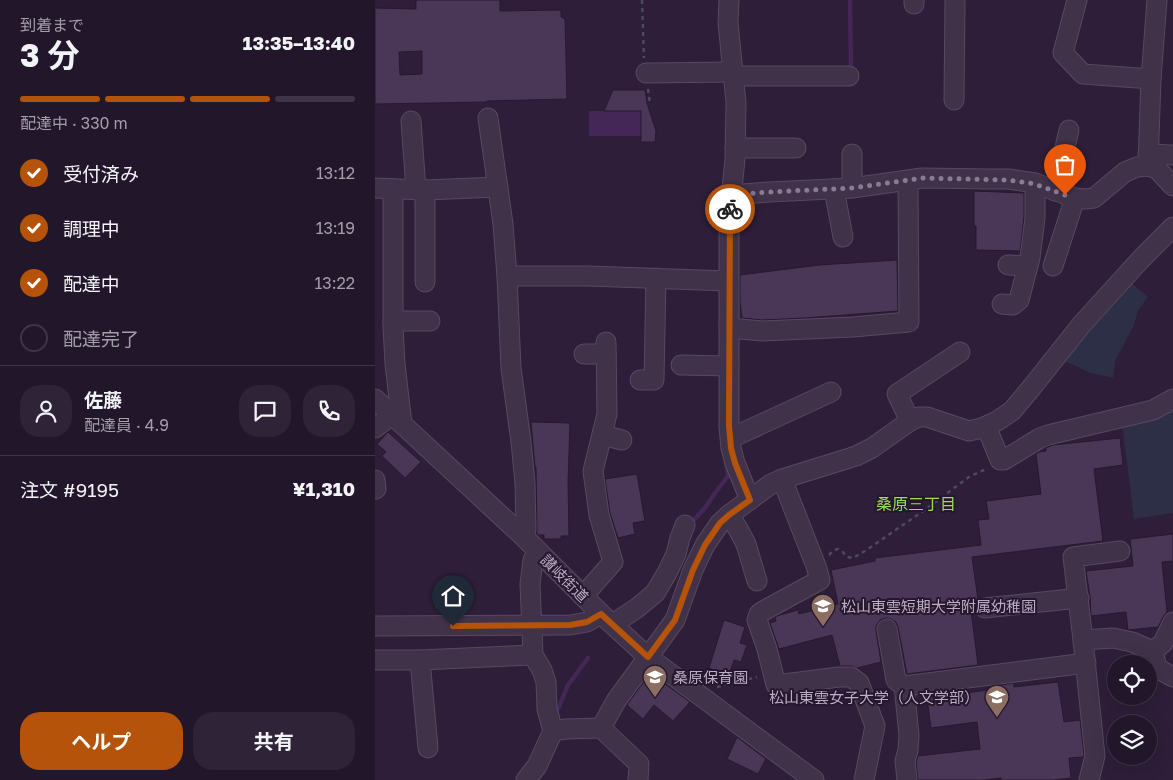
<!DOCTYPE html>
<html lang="ja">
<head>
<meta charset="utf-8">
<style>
	body { margin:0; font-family:"Golos Text","Noto Sans JP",sans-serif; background:#2e2337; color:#f1f3f6; height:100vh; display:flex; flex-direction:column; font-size:19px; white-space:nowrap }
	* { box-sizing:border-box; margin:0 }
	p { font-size:16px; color:#a29fa9 }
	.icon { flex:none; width:28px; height:28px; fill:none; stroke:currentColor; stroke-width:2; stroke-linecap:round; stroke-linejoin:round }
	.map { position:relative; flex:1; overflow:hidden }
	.details { display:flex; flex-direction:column; background:#22162b; width:375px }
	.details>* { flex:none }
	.tools { position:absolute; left:732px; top:655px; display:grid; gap:10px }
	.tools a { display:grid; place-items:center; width:50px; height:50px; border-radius:50%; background:#22162b; box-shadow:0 5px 20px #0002,0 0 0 1px #3f3547; font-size:25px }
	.pin { position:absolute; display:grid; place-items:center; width:42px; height:42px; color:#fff; margin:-51px -21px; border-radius:50% 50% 50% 0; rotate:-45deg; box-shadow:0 0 5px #0007 }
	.pin .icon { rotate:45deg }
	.courier { position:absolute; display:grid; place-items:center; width:50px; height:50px; margin:-25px; border:4px solid #b45309; border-radius:50%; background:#fff; color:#222; box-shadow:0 1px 6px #0007 }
	.overview em { font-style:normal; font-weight:700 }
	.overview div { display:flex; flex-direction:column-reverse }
	.overview { display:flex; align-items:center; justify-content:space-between; height:85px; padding:0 20px }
	h1 { font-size:32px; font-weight:700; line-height:38px }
	.bar { display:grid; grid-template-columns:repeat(4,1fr); gap:8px 5px; align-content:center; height:60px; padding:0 20px }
	.bar i { height:6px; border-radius:4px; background:#3f3547 }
	.bar .selected { background:#b45309 }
	.bar p { grid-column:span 4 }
	.line { display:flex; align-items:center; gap:12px; padding:0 20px; border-top:1px solid #3f3547 }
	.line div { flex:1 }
	.round { display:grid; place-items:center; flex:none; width:52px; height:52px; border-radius:20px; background:#2e2337 }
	ol { padding:0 20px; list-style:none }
	li { display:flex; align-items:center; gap:15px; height:55px }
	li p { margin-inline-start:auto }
	li .icon { padding:5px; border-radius:50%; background:#b45309; color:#fff; stroke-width:4 }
	li:last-child { color:#a29fa9 }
	li i { width:28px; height:28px; border:2px solid #3f3547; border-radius:50% }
	.cta { display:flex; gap:10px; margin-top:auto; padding:10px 20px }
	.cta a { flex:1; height:58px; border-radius:20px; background:#b45309; color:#fff; font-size:20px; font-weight:700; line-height:58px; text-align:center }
	.cta a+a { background:#2e2337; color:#f1f3f6 }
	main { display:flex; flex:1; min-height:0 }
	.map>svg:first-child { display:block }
</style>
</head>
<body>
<main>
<section class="details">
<div class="overview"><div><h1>3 分</h1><p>到着まで</p></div><em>13:35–13:40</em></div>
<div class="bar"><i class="selected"></i><i class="selected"></i><i class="selected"></i><i></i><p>配達中 · 330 m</p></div>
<ol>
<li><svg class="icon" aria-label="check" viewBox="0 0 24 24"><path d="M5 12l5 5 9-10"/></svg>受付済み<p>13:12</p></li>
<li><svg class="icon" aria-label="check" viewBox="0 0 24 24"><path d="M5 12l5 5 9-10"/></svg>調理中<p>13:19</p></li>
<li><svg class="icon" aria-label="check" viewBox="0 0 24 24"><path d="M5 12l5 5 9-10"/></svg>配達中<p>13:22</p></li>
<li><i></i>配達完了</li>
</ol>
<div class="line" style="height:90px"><a class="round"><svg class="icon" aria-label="person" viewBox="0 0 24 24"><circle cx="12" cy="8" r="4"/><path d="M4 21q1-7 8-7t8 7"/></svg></a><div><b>佐藤</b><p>配達員 · 4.9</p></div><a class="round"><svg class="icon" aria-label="chat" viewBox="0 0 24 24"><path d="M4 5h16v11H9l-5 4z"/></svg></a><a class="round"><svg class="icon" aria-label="phone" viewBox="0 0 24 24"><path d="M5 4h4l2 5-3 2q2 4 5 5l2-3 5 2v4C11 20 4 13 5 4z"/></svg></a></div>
<div class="line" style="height:65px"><div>注文 #9195</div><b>¥1,310</b></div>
<div class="cta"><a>ヘルプ</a><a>共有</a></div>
</section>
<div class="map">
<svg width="798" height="780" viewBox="0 0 798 780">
	<rect width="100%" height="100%" fill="#2e1e39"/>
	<!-- green -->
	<g fill="#2d2f47">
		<path d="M753,280L773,297L763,310L759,325L740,361L738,378L716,373L685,359Z"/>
		<path d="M798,405V513L759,519L747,424Z"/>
	</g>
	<!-- water -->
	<rect fill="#442756" x="214" y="111" width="52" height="25"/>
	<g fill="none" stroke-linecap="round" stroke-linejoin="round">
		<!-- stream -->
		<g stroke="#442756" stroke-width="4.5">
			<path d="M475,0L476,71"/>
			<path d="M314,525L330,508L340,493L353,476L351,462"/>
			<path d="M179,714L183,709L193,685L213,658"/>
		</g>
	</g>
	<!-- building -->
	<g fill="#4a3757" stroke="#27192f" fill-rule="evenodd">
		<path d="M41,0H125V11L186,10V17L190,19L192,99L112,101V102L0,104V8L41,9ZM47,51V74L25,75L24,52Z"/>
		<path d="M238,90H270L272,103L281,131L280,142H266V111H229Z"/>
		<path d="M599,191L649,193V217L645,251L601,250V226H599Z"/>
		<path d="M522,260L523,311L430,318L387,320L367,318L365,302V275L444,265Z"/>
		<path d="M156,422L195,423L193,482L194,536H186V539H169V535H163L162,534L161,467H160Z"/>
		<path d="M13,432L46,462L30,478L7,456L11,452L2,444Z"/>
		<path d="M745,438L748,465L719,469L728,541L597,557L603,600L600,604L599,611H596L603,665L532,674L523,627L521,622L516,619L511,618L505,620L501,626V631L506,662L482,668L476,666H465L457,635L404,649L395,623L401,621L400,617L405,615L423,610L424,614L463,604L456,570L500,561V558L606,545L603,520L614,519L611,501L666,494L661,454L664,452L671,451V448L678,445Z"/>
		<path d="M262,474L270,521L258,523L260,534L243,538L235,513L230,479Z"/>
		<path d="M798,534V561L787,562L792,612L788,617L783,627L753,630L751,612L716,616L715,596L711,571L758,566L755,539Z"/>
		<path d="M349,620L370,627L365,643L372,645L366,662L359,660L354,675L334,668Z"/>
		<path d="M275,673L315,702L298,721L279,705L268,719L252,705Z"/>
		<path d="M683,682L689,722L705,720L709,755L708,757L694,758L696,778L678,780H626V778L608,780H543L541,762L543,756L605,749L602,722L556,728L552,698L613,690V687L639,683V687Z"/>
		<path d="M362,737L391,759L383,774L352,759Z"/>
	</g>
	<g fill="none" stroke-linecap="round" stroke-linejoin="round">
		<defs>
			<g id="minor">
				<path d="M354,0L353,23L361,102L360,159L354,219V427L356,448L360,463L375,500"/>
				<path d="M539,0V4"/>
				<path d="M702,0L688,53L708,74L776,79"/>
				<path d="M271,73L358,72"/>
				<path d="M359,76H474"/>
				<path d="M579,100L580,0"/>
				<path d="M113,118L128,224L132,276L136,368L146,442L150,483L151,528L150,538"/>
				<path d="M36,121L41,190"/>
				<path d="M360,148H421"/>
				<path d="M773,154L798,155"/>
				<path d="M773,166L776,79L782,0"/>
				<path d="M0,188L50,190L123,187"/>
				<path d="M477,188V154"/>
				<path d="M18,189V326L20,364L27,424"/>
				<path d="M459,189L468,237"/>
				<path d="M680,191L694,130"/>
				<path d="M356,195L394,192L477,188L547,178L616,179H633L660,183L700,198L710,199L719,198L750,172L762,167L773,166L782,169L798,186"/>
				<path d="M633,265L653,266"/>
				<path d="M678,266L700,198"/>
				<path d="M132,276H213L354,281"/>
				<path d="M50,282V190"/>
				<path d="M627,304L638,305L644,300L655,258L660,218V183"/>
				<path d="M18,321H55"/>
				<path d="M354,328L387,331L478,327L534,322L533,181"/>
				<path d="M209,354H231"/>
				<path d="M306,365L354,366"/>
				<path d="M265,380H279L281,278"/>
				<path d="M0,399L150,538L226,614L273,657L439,780"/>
				<path d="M535,421L522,394L585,352"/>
				<path d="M611,426L625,460H629L665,438L673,435L778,410L798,399"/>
				<path d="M0,428L17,415"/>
				<path d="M227,435L247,440"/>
				<path d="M356,438L456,392"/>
				<path d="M407,479L441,566L445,580L388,611L384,614L382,620L392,649L401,685L464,677H476L484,683L500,726L489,780"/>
				<path d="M0,480L1,489"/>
				<path d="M354,515L363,529L371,544L382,581"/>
				<path d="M163,551L158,560L155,584L158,655L167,670L171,682L172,709L178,731"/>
				<path d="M208,596L238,562L224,515L218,471L232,414L231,342"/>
				<path d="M610,608L704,598"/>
				<path d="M238,624L262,608L280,593L292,573L301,554L305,538L310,525"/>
				<path d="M0,626L195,625L212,622L226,614"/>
				<path d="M512,629L521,680L529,686"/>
				<path d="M708,640L738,638L757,642L778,651L782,668L798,677"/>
				<path d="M778,651L788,643L798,622"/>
				<path d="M0,660H45L158,655"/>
				<path d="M45,660L53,748"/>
				<path d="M151,780L162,766L178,731L191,729L226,728"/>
				<path d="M263,780L264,764L226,728L241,701L300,620L318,570L330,545L345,523L354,515L396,484L407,479L481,456L497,448L535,421L544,417H552L594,431L607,428L622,421L637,411L657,387L707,324L767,258L798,227"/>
				<path d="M532,780L530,761L533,750L534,735L529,686L711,663"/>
				<path d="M714,780L720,756L708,640L698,557L745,551"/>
			</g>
		</defs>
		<!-- minor casing -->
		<use href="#minor" stroke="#584961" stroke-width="21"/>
		<!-- path -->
		<g stroke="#4d4962" stroke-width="2.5" stroke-dasharray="4 4" stroke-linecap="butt">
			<path d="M267,0L269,58"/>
			<path d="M273,89L275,104"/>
			<path d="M454,555L459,550L463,549L467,551L472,557L478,558L490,551L544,514L594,477L613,468"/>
			<path d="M342,687L382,677"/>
		</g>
		<!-- minor -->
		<use href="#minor" stroke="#403249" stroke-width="19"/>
	</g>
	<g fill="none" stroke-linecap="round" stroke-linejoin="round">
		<!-- done -->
		<path stroke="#8b7a95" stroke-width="5" stroke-dasharray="0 9" d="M355,209L356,195L394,192L477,188L547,178L633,180L660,184L690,195"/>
		<!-- route -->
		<path stroke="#b45309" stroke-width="6" d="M78,626L195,625L212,622L226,614L273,657L300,620L318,570L330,545L345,523L354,515L375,500L360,463L356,448L354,426L355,209"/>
	</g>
	<!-- icons -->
	<defs>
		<symbol id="school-pin" viewBox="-11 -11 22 30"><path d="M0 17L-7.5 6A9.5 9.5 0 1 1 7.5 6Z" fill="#8d6e63" stroke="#25172d"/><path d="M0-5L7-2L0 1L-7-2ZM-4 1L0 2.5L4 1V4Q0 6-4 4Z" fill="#fff"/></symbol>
		<symbol id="university-pin" viewBox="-11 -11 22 30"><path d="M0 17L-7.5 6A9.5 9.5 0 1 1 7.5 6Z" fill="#8d6e63" stroke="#25172d"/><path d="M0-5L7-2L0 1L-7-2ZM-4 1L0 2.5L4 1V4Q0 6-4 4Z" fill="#fff"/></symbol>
	</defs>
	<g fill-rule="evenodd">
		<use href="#school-pin" x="434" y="592" width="28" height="38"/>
		<use href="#school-pin" x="266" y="663" width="28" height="38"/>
		<use href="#university-pin" x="608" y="683" width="28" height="38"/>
	</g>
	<g text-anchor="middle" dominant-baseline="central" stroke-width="4" stroke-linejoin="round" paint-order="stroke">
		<!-- street labels -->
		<g font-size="15" fill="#bdacc6" stroke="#25172d">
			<text transform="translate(190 578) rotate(45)">讃岐街道</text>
		</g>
		<!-- poi labels -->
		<g font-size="15" fill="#bdacc6" stroke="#25172d" text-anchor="start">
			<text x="466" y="606">松山東雲短期大学附属幼稚園</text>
			<text x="298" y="677">桑原保育園</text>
			<text x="604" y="697" text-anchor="end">松山東雲女子大学（人文学部）</text>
		</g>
		<!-- neighbourhood labels -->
		<g font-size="16" fill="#9cdc51" stroke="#25172d">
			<text x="541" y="504">桑原三丁目</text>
		</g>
	</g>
</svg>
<div class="tools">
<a><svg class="icon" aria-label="locate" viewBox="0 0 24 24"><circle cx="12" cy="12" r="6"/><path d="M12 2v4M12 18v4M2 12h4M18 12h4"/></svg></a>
<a><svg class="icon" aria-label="layers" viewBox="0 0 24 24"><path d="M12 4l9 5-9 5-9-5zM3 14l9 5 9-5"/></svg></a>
</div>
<div class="pin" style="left:690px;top:195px;background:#ea580c"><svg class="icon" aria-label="bag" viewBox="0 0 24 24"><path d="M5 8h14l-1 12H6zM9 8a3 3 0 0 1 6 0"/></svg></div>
<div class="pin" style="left:78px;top:626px;background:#1f2937"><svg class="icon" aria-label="home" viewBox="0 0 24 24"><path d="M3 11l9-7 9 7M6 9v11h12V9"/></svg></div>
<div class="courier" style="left:355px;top:209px"><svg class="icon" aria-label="bike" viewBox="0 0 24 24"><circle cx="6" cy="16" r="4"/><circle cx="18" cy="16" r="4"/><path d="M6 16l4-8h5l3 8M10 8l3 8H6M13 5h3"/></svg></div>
</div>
</main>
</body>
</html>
